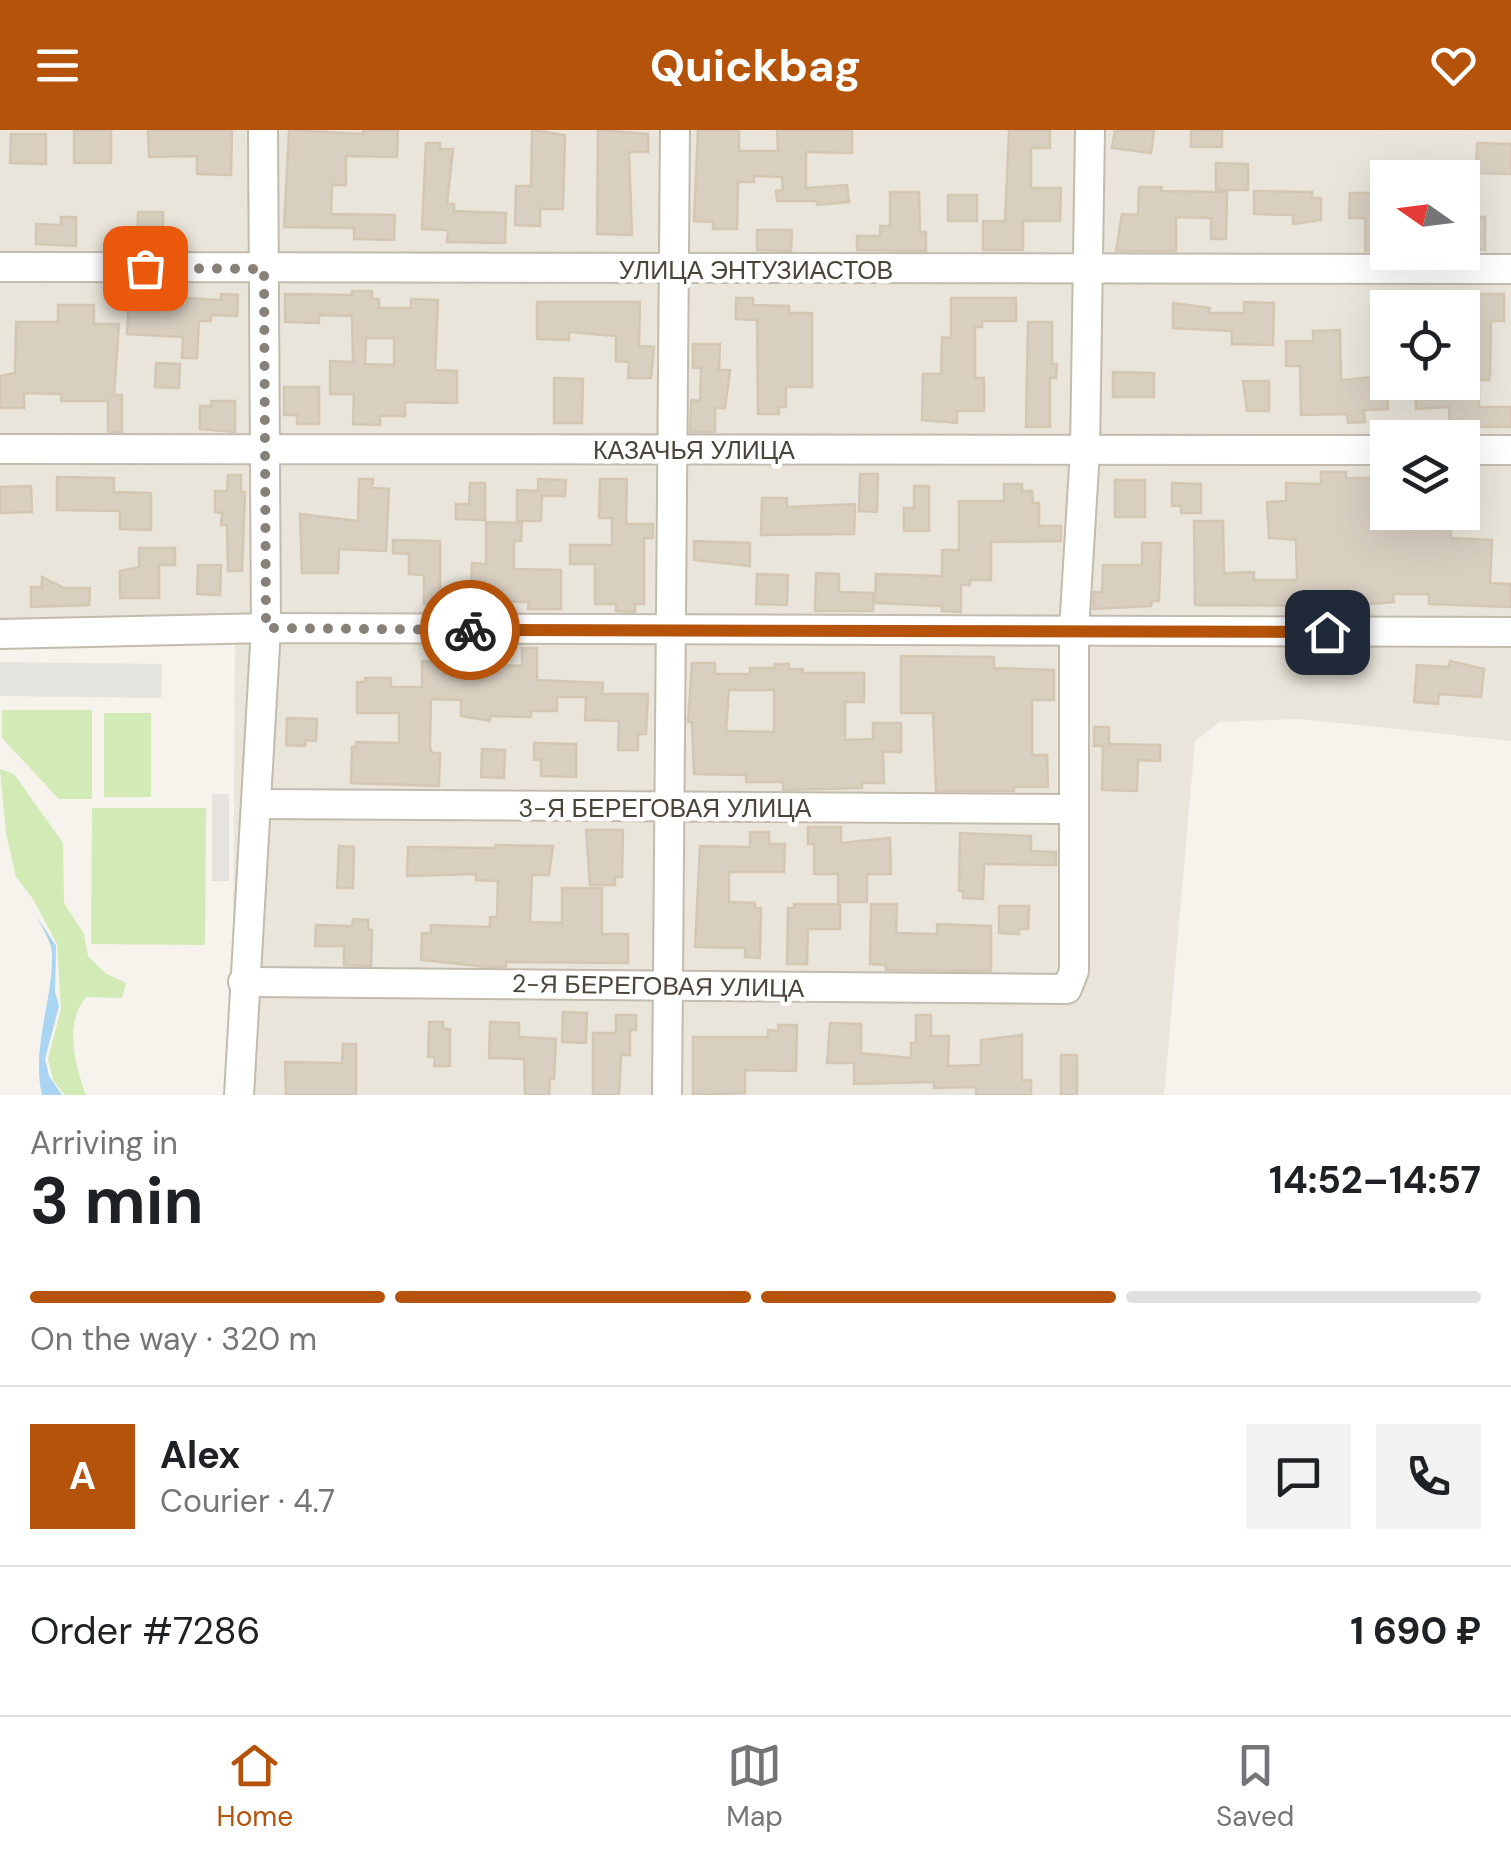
<!DOCTYPE html>
<html lang="en">
<head>
<meta charset="utf-8">
<style>
	body { margin:0; font-family:"DM Sans",sans-serif; background:#f2f2f2; color:#202124; height:100vh; display:flex; flex-direction:column; font-size:38px; white-space:nowrap }
	* { box-sizing:border-box; margin:0 }
	p { font-size:32px; color:#757577 }
	.icon { flex:none; width:55px; height:55px; fill:none; stroke:currentColor; stroke-width:2; stroke-linecap:round; stroke-linejoin:round }
	.map { position:relative; height:965px; overflow:hidden }
	.panel { display:flex; flex-direction:column; background:#fff; flex:1 }
	.panel>* { flex:none }
	.needle { width:65px; rotate:284deg }
	.fabs { position:absolute; left:1370px; top:30px; display:grid; gap:20px }
	.fabs a { display:grid; place-items:center; width:110px; height:110px; border-radius:0px; background:#fff; box-shadow:0 10px 40px #0002; font-size:50px }
	.pin { position:absolute; display:grid; place-items:center; width:85px; height:85px; color:#fff; margin:-42px; border-radius:20px; box-shadow:0 5px 15px #0006 }
	.courier { position:absolute; display:grid; place-items:center; width:100px; height:100px; margin:-50px; border:8px solid #b45309; border-radius:50%; background:#fff; color:#222; box-shadow:0 2px 12px #0007 }
	.headline em { font-style:normal; font-weight:700 }
	.headline div { display:flex; flex-direction:column-reverse }
	.headline { display:flex; align-items:center; justify-content:space-between; height:170px; padding:0 30px }
	h1 { font-size:65px; font-weight:700; line-height:75px }
	.bar { display:grid; grid-template-columns:repeat(4,1fr); gap:15px 10px; align-content:center; height:120px; padding:0 30px }
	.bar i { height:12px; border-radius:8px; background:#e0e0e0 }
	.bar .active { background:#b45309 }
	.bar p { grid-column:span 4 }
	.line { display:flex; align-items:center; gap:25px; padding:0 30px; border-top:2px solid #e0e0e0 }
	.line div { flex:1 }
	.round { display:grid; place-items:center; flex:none; width:105px; height:105px; border-radius:0px; background:#f2f2f2 }
	header { display:flex; justify-content:space-between; align-items:center; height:130px; padding:0 30px; background:#b45309; color:#fff; font-size:45px; font-weight:700 }
	.tab-bar { display:flex; justify-content:space-around; align-items:center; height:140px; border-top:2px solid #e0e0e0; background:#fff; font-size:28px; color:#757577 }
	.tab-bar a { display:grid; justify-items:center; gap:5px }
	.tab-bar .active { color:#b45309 }
	.map>svg:first-child { display:block }
</style>
</head>
<body>
<header><svg class="icon" aria-label="menu" viewBox="0 0 24 24"><path d="M4 6h16M4 12h16M4 18h16"/></svg>Quickbag<svg class="icon" aria-label="heart" viewBox="0 0 24 24"><path d="M12 20l-8-8c-3-5 5-10 8-4 3-6 11-1 8 4z"/></svg></header>
<div class="map">
<svg width="1511" height="965" viewBox="0 0 1511 965">
	<rect width="100%" height="100%" fill="#f6f3ec"/>
	<!-- residential -->
	<path fill="#eae5da" fill-rule="evenodd" d="M0,0H1511V611L1300,589L1219,592L1195,611L1164,965H232L235,512L0,519ZM1388,48H1462V122H1388ZM1388,178H1462V252H1388ZM1388,308H1462V382H1388Z"/>
	<!-- green -->
	<g fill="#d2eab5">
		<path d="M2,580H92V669H59L2,608Z"/>
		<rect x="104" y="583" width="47" height="84"/>
		<path d="M0,639L14,644L63,713L64,773L84,804L88,826L105,843L126,853L122,868L86,867C64,893 75,936 86,965H65L53,950L48,929L61,879L57,814L33,769L16,747L6,703Z"/>
		<path d="M92,678H206L205,815L91,814Z"/>
	</g>
	<!-- parking -->
	<g fill="#e5e3e0">
		<path d="M0,532L162,534L161,568L0,566Z"/>
		<rect x="212" y="664" width="17" height="87"/>
	</g>
	<!-- water -->
	<path fill="#a9d4f2" d="M37,787L56,816L55,862L59,876L45,929L49,946L62,965H42C31,918 53,872 52,824C52,812 42,798 37,787Z"/>
	<!-- building -->
	<g fill="#d8cfc1" stroke="#d3c7b4" stroke-width="2.5" fill-rule="evenodd">
		<rect x="74" y="0" width="37" height="33"/>
		<path d="M148,0H232L231,45L197,44V26L149,27Z"/>
		<path d="M289,0L363,4V0H398L397,27L346,26V55H332L331,84L395,85L394,110L354,109V98L284,97Z"/>
		<path d="M532,0L565,5L563,79H540V96L515,95L516,56H531Z"/>
		<path d="M598,0L648,4V22H629L632,105L597,104Z"/>
		<path d="M698,0H739V21H778L777,0H852V23L806,22V58L847,55L849,72L817,75V71H777L776,61L783,60L782,47L754,46V52H738L737,99H713V92L694,91Z"/>
		<path d="M1009,0H1050V18H1031V58H1061L1060,91H1023V120H983V91H1005Z"/>
		<path d="M1115,0H1154L1151,23L1112,18Z"/>
		<rect x="1191" y="0" width="31" height="17"/>
		<path d="M11,4H46V34L10,33Z"/>
		<path d="M426,13H440V19H453L447,74H454V81L506,83L505,113L447,112L448,100L422,99Z"/>
		<path d="M1477,13L1511,14V44L1476,43Z"/>
		<path d="M1216,33L1248,34V60H1216Z"/>
		<path d="M1139,57H1162L1161,61L1227,62L1226,109H1211V88L1176,87V121H1116L1122,84L1138,85Z"/>
		<path d="M1254,61L1312,62V68H1321V90L1293,94V85L1254,84Z"/>
		<path d="M890,62H919L920,102H926V121L857,120V106H880V96H890Z"/>
		<path d="M1350,63H1378V81H1386L1385,121H1365V88H1349Z"/>
		<rect x="948" y="65" width="29" height="26"/>
		<path d="M138,82H163V114H137Z"/>
		<path d="M1462,86L1485,87V120L1462,119Z"/>
		<path d="M61,87H76V116L36,114V94L61,95Z"/>
		<path d="M757,100H792L791,121L757,120Z"/>
		<path d="M352,161H372V169H379V178H411V169L438,170L435,240L457,241V273L405,272V286H380V295L353,294L354,264H330V231L353,232L352,186L319,185V193L285,192V164L352,165ZM366,208H394V235L365,234Z"/>
		<path d="M221,164L238,165L237,186L211,185V191H199L197,228H182L183,207L127,204L129,172L139,173V166L156,167V174L187,175V168L221,170Z"/>
		<path d="M1471,164H1504V191H1491L1490,245L1489,250H1479V277H1511V297H1468V302L1450,304L1449,277L1416,279L1415,261L1428,260L1427,252H1462V230H1472Z"/>
		<path d="M736,168H753V175L789,176V183H812V257H786V277H779V284H758L757,190L736,189Z"/>
		<path d="M951,168H1016V191H982V197H975V248H984V281H957V293L922,290L923,244H941L942,207L951,208Z"/>
		<path d="M537,172H640L639,216L654,217L651,248H628L629,232L616,231V206L569,202V210L537,209Z"/>
		<path d="M1244,172L1274,173L1273,215L1232,214V201L1173,198V173L1210,178L1209,183H1244Z"/>
		<path d="M58,175H94V194H119L114,265H122V302H108V271H61V264L24,263V278H0V246L15,243L16,192H58Z"/>
		<path d="M1028,192H1052V234H1057L1056,248H1050V297H1026Z"/>
		<path d="M1340,200L1341,250L1386,246L1388,279L1364,280L1365,292L1348,293L1347,284L1301,285L1300,236H1286V211H1313V201Z"/>
		<path d="M693,214H720L719,240H730L725,278H715V302H690L691,270L700,271L701,238H693Z"/>
		<path d="M156,233L180,234L179,258L155,257Z"/>
		<path d="M1113,242L1154,243V267H1113Z"/>
		<path d="M554,248L583,249L582,293H554Z"/>
		<path d="M1243,251H1269V281H1247Z"/>
		<path d="M284,257H319V294H297V285H284Z"/>
		<path d="M211,271H235V302L200,299V276H211Z"/>
		<path d="M1321,342H1346V348H1384V392H1416V382H1451V408L1492,410L1490,453L1511,454V477L1429,474V464H1393L1394,472L1346,476L1195,475L1194,391H1223L1224,443L1254,442V450H1297L1296,410L1269,408L1267,372L1286,371V353L1321,354Z"/>
		<path d="M860,344H878L877,382L859,381Z"/>
		<path d="M228,345H241V362H245L242,441H228L227,395H221L222,383L215,382V361H227Z"/>
		<path d="M57,347L114,348V362L151,363V400L120,399V381L57,380Z"/>
		<path d="M359,349H373L372,358L389,359L386,421L339,419L338,443H302L300,384L358,391Z"/>
		<path d="M538,349L566,350L565,366H542L541,391H517V360L538,361Z"/>
		<path d="M600,349H627L626,394H653V408H644V474H635V482L616,481V474H595V434H570V415H612V388H599Z"/>
		<rect x="1115" y="350" width="30" height="37"/>
		<path d="M470,353H485V390L456,389V374H469Z"/>
		<path d="M1172,353L1201,354V383H1181V376H1172Z"/>
		<path d="M1004,354H1022V361H1032L1033,373H1039V396H1061V411L991,412V450H970V455H961V482L942,481V476L875,473L876,444L942,446V420H959V371H1004Z"/>
		<path d="M31,356L32,382L0,383V357Z"/>
		<path d="M914,356H929V401H904V378H914Z"/>
		<path d="M762,368H787V377L855,374L854,404L761,405Z"/>
		<path d="M486,392L522,393L521,411H514V439L561,440V479H528L529,472L489,471V460H471L472,433L486,434Z"/>
		<path d="M393,410L440,411V474H424V445L409,444V424L393,423Z"/>
		<path d="M694,411L750,413V436L694,430Z"/>
		<path d="M1142,413H1161L1159,471H1152L1151,476L1093,479L1094,462H1102L1103,435H1142Z"/>
		<path d="M139,418H175V435H159V468H120V441L139,437Z"/>
		<path d="M198,435H221L220,465L197,464Z"/>
		<path d="M816,443L839,444V462L873,463V481H815Z"/>
		<path d="M757,444L788,445L787,475L756,474Z"/>
		<path d="M42,447L64,458H90L89,475L31,477V457H42Z"/>
		<path d="M522,518H537V550L603,553L602,564H648L646,604H638V620H618L619,591L585,590L586,567H557V581H531V587L490,586V591L461,586V570L431,569L430,617L432,623H440L439,656L351,653L352,617H356V612L399,613V583H357V552H365V548H391V557H422V531L522,536Z"/>
		<path d="M901,526L994,527V538L1054,540V570H1032V625H1047L1048,657H1014V661H936L933,583H901Z"/>
		<path d="M1450,531L1484,539L1481,567L1439,564L1438,574L1414,572L1417,535L1449,537Z"/>
		<path d="M692,533H715V544H750V538H775V534H789V539H803L802,543H864V572H845V610L873,609V593H901V622H883L884,653H862V658L783,660V652H746V645L694,644L692,592H688ZM729,560H774V602L726,601Z"/>
		<path d="M287,588L317,589L316,611L306,610L305,616L286,615Z"/>
		<path d="M1094,597H1109V614L1160,615V631L1138,630L1137,661L1102,660L1103,616H1094Z"/>
		<path d="M534,613L576,614V647L541,646V630H534Z"/>
		<path d="M482,619L505,620L504,648L481,647Z"/>
		<path d="M808,697H841V713L890,708L891,744H867V772H838V744H814V714H808Z"/>
		<path d="M586,700H623L622,747H615V755H590Z"/>
		<path d="M750,702H769V714H785L784,742H729V772L755,773V778H761L760,828L745,827V818L695,817L700,716L750,717Z"/>
		<path d="M960,703L1031,706V721L1056,722V735L984,734L983,769L963,768V761H959Z"/>
		<path d="M496,715L553,716L549,745H532L530,792L562,793V758H602V804H628V833L506,832V837H487L421,830L422,803H431V795L490,797V787H497L498,751L476,750V744L407,746L408,717L496,718Z"/>
		<path d="M339,716L354,717L353,758H337Z"/>
		<path d="M794,774H840V799H808L807,834H787L788,778H794Z"/>
		<path d="M871,774H897L896,803L937,804V794L991,796V841L886,840V835L870,834Z"/>
		<path d="M999,776H1029L1028,799H1019V804L999,803Z"/>
		<path d="M353,789L368,790V799L372,800L371,836L344,835V816H315L316,795L352,796Z"/>
		<path d="M563,882L587,883L586,913L562,912Z"/>
		<path d="M616,885H636V900H630V925H621L619,965H593V903H616Z"/>
		<path d="M916,885H931V906H949L948,936L981,935V910L1022,905V950H1031V965H976V957L934,958V952L854,954V933H827L830,893L861,894V923L911,928V913H916Z"/>
		<path d="M429,892H443V899H450V936H434L435,927H428Z"/>
		<path d="M490,892L519,893V907L556,909L554,949H550L549,965H525L524,929L489,928Z"/>
		<path d="M778,895H797L796,941L745,940V963L693,965V907H768V900L779,901Z"/>
		<path d="M343,914H356V965H286L285,932L342,933Z"/>
		<rect x="1061" y="925" width="16" height="40"/>
	</g>
	<g fill="none" stroke-linecap="round" stroke-linejoin="round">
		<defs>
			<g id="minor">
				<path d="M0,137L1511,139"/>
				<path d="M0,319L1388,320"/>
				<path d="M1462,320H1511"/>
				<path d="M0,504L266,498L1511,502"/>
				<path d="M258,674L1073,679"/>
				<path d="M243,852L1067,859L1074,841V501L1085,320L1090,0"/>
				<path d="M239,965L266,498L263,0"/>
				<path d="M667,965L675,0"/>
			</g>
		</defs>
		<!-- minor casing -->
		<use href="#minor" stroke="#c2bbae" stroke-width="32"/>
		<!-- minor -->
		<use href="#minor" stroke="#fff" stroke-width="28"/>
	</g>
	<g fill="none" stroke-linecap="round" stroke-linejoin="round">
		<!-- done -->
		<path stroke="#878178" stroke-width="10" stroke-dasharray="0 18" d="M145,138L264,139L266,498L470,500"/>
		<!-- route -->
		<path stroke="#b45309" stroke-width="12" d="M470,500L1327,502"/>
	</g>
	<g text-anchor="middle" dominant-baseline="central" stroke-width="9" stroke-linejoin="round" paint-order="stroke">
		<!-- street labels -->
		<g font-size="25" fill="#4b4439" stroke="#fff">
			<text x="756" y="140">УЛИЦА ЭНТУЗИАСТОВ</text>
			<text x="694" y="320">КАЗАЧЬЯ УЛИЦА</text>
			<text x="665" y="678">3-Я БЕРЕГОВАЯ УЛИЦА</text>
			<text transform="translate(658 856) rotate(1)">2-Я БЕРЕГОВАЯ УЛИЦА</text>
		</g>
	</g>
</svg>
<div class="fabs">
<a><svg class="needle" viewBox="-14 -14 28 28"><path d="M0-13l5 13h-10z" fill="#e53935"/><path d="M0 13l5-13h-10z" fill="#757577"/></svg></a>
<a><svg class="icon" aria-label="locate" viewBox="0 0 24 24"><circle cx="12" cy="12" r="6"/><path d="M12 2v4M12 18v4M2 12h4M18 12h4"/></svg></a>
<a><svg class="icon" aria-label="layers" viewBox="0 0 24 24"><path d="M12 4l9 5-9 5-9-5zM3 14l9 5 9-5"/></svg></a>
</div>
<div class="pin" style="left:145px;top:138px;background:#ea580c"><svg class="icon" aria-label="bag" viewBox="0 0 24 24"><path d="M5 8h14l-1 12H6zM9 8a3 3 0 0 1 6 0"/></svg></div>
<div class="pin" style="left:1327px;top:502px;background:#1f2937"><svg class="icon" aria-label="home" viewBox="0 0 24 24"><path d="M3 11l9-7 9 7M6 9v11h12V9"/></svg></div>
<div class="courier" style="left:470px;top:500px"><svg class="icon" aria-label="bike" viewBox="0 0 24 24"><circle cx="6" cy="16" r="4"/><circle cx="18" cy="16" r="4"/><path d="M6 16l4-8h5l3 8M10 8l3 8H6M13 5h3"/></svg></div>
</div>
<section class="panel">
<div class="headline"><div><h1>3 min</h1><p>Arriving in</p></div><em>14:52–14:57</em></div>
<div class="bar"><i class="active"></i><i class="active"></i><i class="active"></i><i></i><p>On the way · 320 m</p></div>
<div class="line" style="height:180px"><b class="round" style="background:#b45309;color:#fff">A</b><div><b>Alex</b><p>Courier · 4.7</p></div><a class="round"><svg class="icon" aria-label="chat" viewBox="0 0 24 24"><path d="M4 5h16v11H9l-5 4z"/></svg></a><a class="round"><svg class="icon" aria-label="phone" viewBox="0 0 24 24"><path d="M5 4h4l2 5-3 2q2 4 5 5l2-3 5 2v4C11 20 4 13 5 4z"/></svg></a></div>
<div class="line" style="height:130px"><div>Order #7286</div><b>1 690 ₽</b></div>
</section>
<nav class="tab-bar">
<a class="active"><svg class="icon" aria-label="home" viewBox="0 0 24 24"><path d="M3 11l9-7 9 7M6 9v11h12V9"/></svg>Home</a>
<a><svg class="icon" aria-label="map" viewBox="0 0 24 24"><path d="M3 6l6-2 6 2 6-2v14l-6 2-6-2-6 2zM9 4v14M15 6v14"/></svg>Map</a>
<a><svg class="icon" aria-label="saved" viewBox="0 0 24 24"><path d="M7 4h10v16l-5-4-5 4z"/></svg>Saved</a>
</nav>
</body>
</html>
